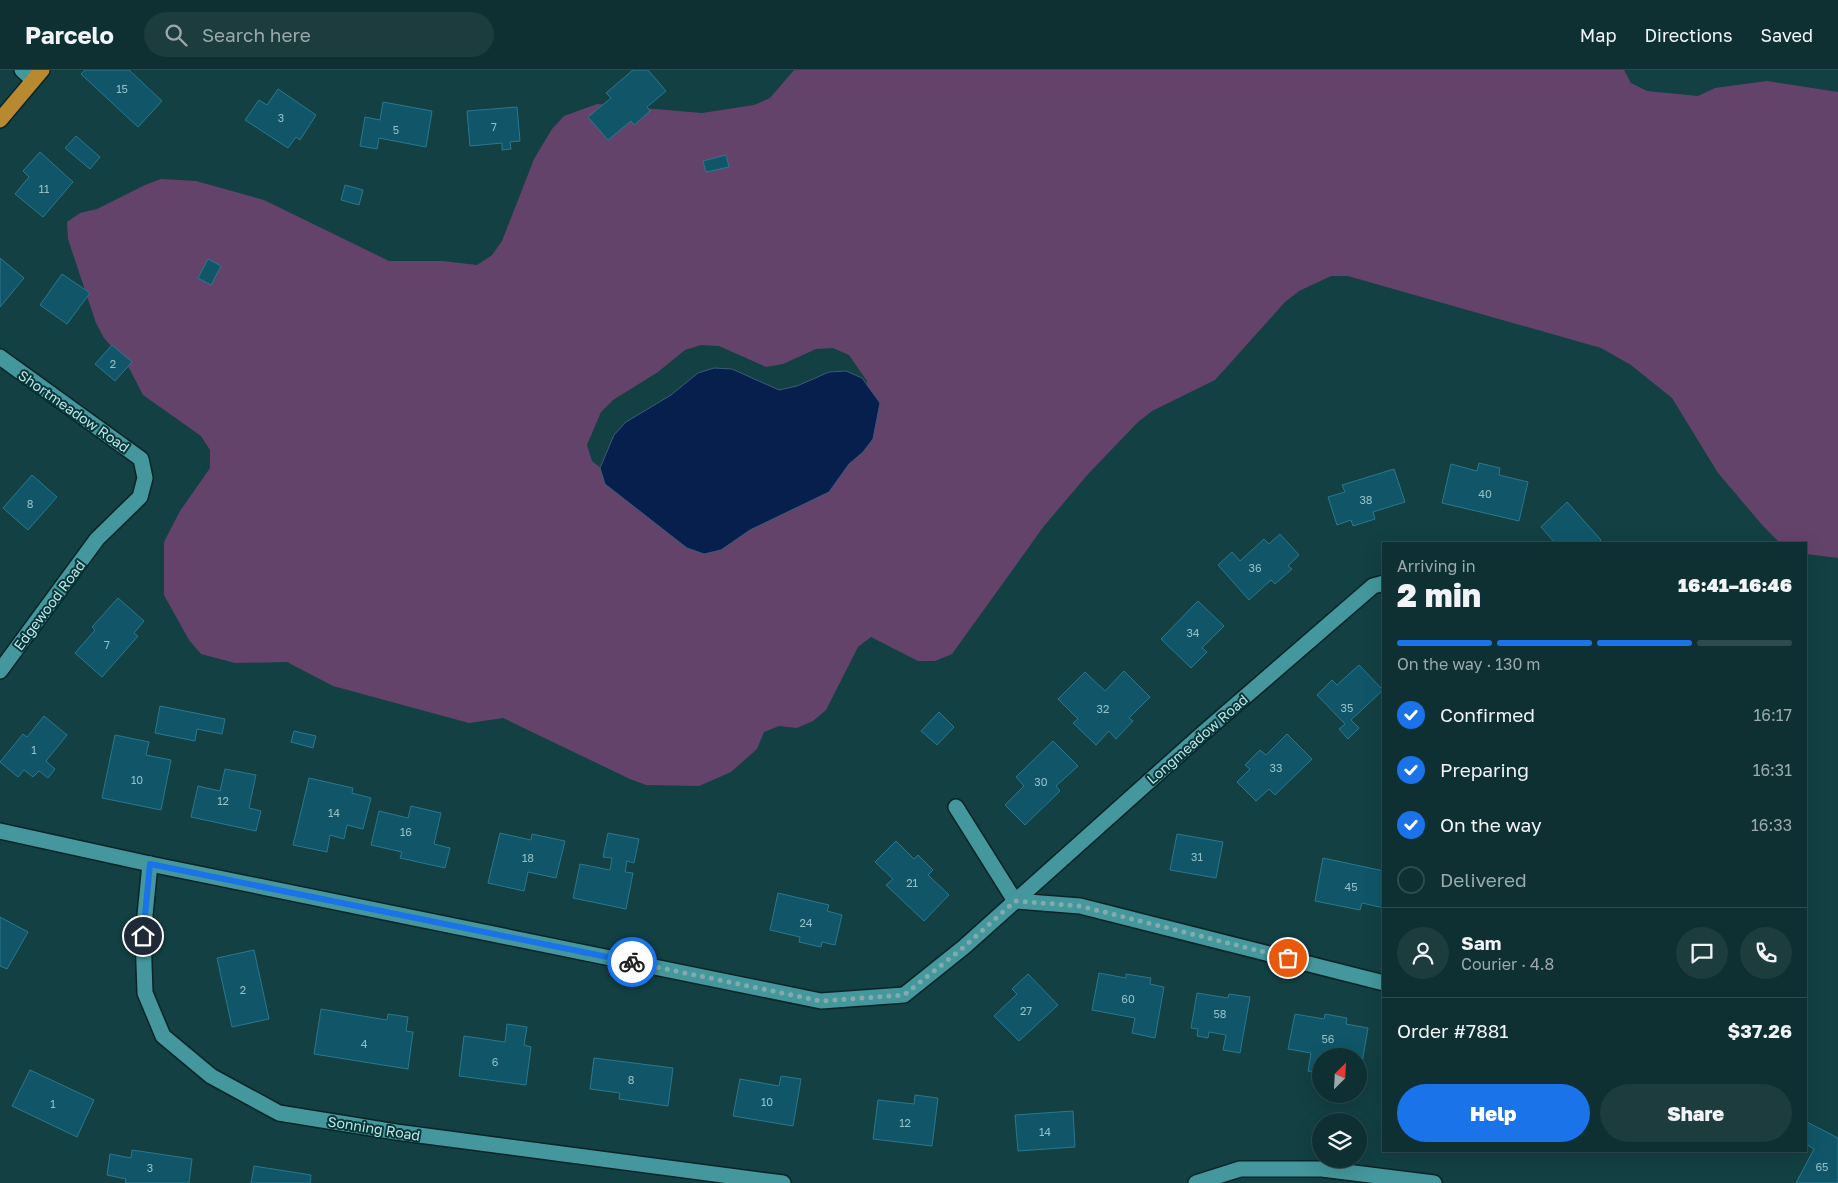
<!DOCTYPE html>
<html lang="en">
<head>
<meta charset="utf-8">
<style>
	body { margin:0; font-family:"Golos Text",sans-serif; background:#1c3c3e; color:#f1f3f6; height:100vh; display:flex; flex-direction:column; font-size:19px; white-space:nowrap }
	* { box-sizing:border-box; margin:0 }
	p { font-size:16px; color:#9ba9ac }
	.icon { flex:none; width:28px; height:28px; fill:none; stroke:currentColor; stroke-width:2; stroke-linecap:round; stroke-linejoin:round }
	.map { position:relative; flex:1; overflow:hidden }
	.drawer { position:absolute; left:1382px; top:472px; width:425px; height:610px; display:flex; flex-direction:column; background:#0e3032; border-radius:0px; box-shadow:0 5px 20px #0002,0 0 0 1px #2e4b4d }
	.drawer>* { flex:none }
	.needle { width:32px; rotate:24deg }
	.tools { position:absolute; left:1312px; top:978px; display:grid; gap:10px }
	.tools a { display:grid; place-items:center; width:55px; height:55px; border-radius:50%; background:#0e3032; box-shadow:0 5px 20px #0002,0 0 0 1px #2e4b4d; font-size:25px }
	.pin { position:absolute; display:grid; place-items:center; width:42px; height:42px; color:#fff; margin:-21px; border:2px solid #fff; border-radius:50%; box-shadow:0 1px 5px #0007 }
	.courier { position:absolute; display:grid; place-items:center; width:50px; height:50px; margin:-25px; border:4px solid #1a73e8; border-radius:50%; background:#fff; color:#222; box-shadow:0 1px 6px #0007 }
	.headline em { font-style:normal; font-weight:800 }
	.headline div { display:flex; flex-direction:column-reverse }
	.headline { display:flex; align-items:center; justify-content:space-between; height:85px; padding:0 15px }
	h1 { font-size:32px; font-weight:800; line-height:38px }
	.bar { display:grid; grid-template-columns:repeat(4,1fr); gap:8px 5px; align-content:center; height:60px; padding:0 15px }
	.bar i { height:6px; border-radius:4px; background:#2e4b4d }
	.bar .on { background:#1a73e8 }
	.bar p { grid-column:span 4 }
	.line { display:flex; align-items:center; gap:12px; padding:0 15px; border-top:1px solid #2e4b4d }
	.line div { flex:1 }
	.round { display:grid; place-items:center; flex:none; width:52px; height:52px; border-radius:26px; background:#1c3c3e }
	ol { padding:0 15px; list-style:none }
	li { display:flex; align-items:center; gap:15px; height:55px }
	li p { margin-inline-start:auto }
	li .icon { padding:5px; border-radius:50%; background:#1a73e8; color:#fff; stroke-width:4 }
	li:last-child { color:#9ba9ac }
	li i { width:28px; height:28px; border:2px solid #2e4b4d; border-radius:50% }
	.primary-button { display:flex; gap:10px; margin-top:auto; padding:10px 15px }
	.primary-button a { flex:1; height:58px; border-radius:30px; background:#1a73e8; color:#fff; font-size:20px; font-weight:800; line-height:58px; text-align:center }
	.primary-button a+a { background:#1c3c3e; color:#f1f3f6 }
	header { display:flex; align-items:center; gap:30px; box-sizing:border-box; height:70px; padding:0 25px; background:#0e3032; border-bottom:1px solid #2e4b4d }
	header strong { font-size:24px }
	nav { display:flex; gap:28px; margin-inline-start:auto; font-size:18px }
	.search { width:350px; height:45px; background:#1c3c3e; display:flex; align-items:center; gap:12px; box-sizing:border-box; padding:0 18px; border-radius:28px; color:#9ba9ac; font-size:19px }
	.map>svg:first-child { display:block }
</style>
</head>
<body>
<header>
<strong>Parcelo</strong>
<div class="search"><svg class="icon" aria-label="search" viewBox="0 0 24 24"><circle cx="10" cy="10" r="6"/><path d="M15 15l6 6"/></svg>Search here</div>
<nav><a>Map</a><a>Directions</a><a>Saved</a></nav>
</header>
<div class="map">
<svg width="1838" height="1113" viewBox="0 0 1838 1113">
	<rect width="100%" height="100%" fill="#134043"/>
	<!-- green -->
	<path fill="#64436b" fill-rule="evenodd" d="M794,0H1624L1631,13L1647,21L1698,26L1715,18L1767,11L1838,22V488L1806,484V474H1781L1764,457L1718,403L1672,328L1631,295L1601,278L1348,206H1331L1299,221L1285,232L1215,310L1152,341L1138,352L1089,403L1044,456L952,584L935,591H918L871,567L858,577L826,640L813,651L797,658L779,656L764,662L757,679L731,702L699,716L646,715L630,709L503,648L469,653L333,616L287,592L235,593L201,584L189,570L164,525V472L180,441L210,398V380L201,366L143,325L127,294L104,268L96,253L68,169L67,152L80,143L97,139L145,115L161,109L196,111L264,130L389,191H442L477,195L492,185L502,171L534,89L552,59L564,46L597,34L702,43L754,35L770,28ZM701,275L719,276L766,297L783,294L816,279L833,278L849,285L867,311L860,346L674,456L592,391L587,375L601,342L613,330L658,302L685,280Z"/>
	<!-- water -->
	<path fill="#061f4c" stroke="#3d5a7a" d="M714,298L732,299L779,320L797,316L829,302L846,301L862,308L880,333L873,369L863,382L849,394L829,422L750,460L721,480L704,484L687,478L605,414L600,398L614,365L626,352L671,325L698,303Z"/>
	<!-- building -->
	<g fill="#105668" stroke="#2c778d">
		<path d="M85,0H129L162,31L138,57L81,4Z"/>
		<path d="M633,0H648L666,21L647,37L650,41L634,55L631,51L608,70L588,47L611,28L606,23Z"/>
		<path d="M278,19L316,45L300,70L296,67L288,78L245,50L259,30L267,35Z"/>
		<path d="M383,32L432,41L426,77L379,68L377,79L360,76L365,47L380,50Z"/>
		<path d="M517,37L520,71L510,72L511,79L502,80V73L470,76L467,41Z"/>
		<path d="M76,66L100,87L90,99L65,78Z"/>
		<path d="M40,82L73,112L43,147L15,124L29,107L23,101Z"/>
		<path d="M726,85L729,97L706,102L703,91Z"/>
		<path d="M345,115L363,120L359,135L341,130Z"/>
		<path d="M0,188L24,208L0,237Z"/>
		<path d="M208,189L221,196L211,215L198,208Z"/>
		<path d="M62,204L90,223L67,254L40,235Z"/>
		<path d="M112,275L132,292L115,311L95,294Z"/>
		<path d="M1479,393L1500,398L1499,405L1528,412L1519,451L1442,433L1451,394L1477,401Z"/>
		<path d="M1394,399L1405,432L1373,442L1375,449L1353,456L1351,450L1337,455L1328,427L1345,422L1342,415Z"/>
		<path d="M32,405L57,427L28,460L3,438Z"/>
		<path d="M1567,432L1601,470L1598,474H1556L1541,457Z"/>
		<path d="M1280,464L1299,485L1288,496L1292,499L1275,514L1271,510L1249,530L1218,495L1232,482L1240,491L1264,469L1269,474Z"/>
		<path d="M118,528L144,551L134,563L138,566L102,607L75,583L95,560L92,557Z"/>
		<path d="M1198,531L1224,556L1202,578L1207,582L1191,598L1161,569Z"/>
		<path d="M1359,595L1383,620L1351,650L1359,658L1348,669L1339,659L1345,654L1317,625L1332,610L1337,615Z"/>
		<path d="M1124,601L1150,627L1129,648L1133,651L1116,669L1109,661L1096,675L1073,653L1078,649L1058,629L1085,602L1105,621Z"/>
		<path d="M160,636L225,649L222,664L197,659L195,671L155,663Z"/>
		<path d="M939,642L954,657L937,675L921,661Z"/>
		<path d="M44,646L67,665L46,691L55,699L48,708L39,701L33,707L24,700L18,707L0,692L23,664L27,667Z"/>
		<path d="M294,661L316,666L313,678L291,672Z"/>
		<path d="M1287,664L1312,689L1275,725L1269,719L1256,731L1237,712L1250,699L1245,695L1260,680L1266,685Z"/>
		<path d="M115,665L149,672L146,685L171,690L161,740L102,728Z"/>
		<path d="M1053,671L1078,696L1056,716L1060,721L1025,755L1005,735L1024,716L1016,707Z"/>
		<path d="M225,699L256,705L249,738L261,741L256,761L191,747L198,716L220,721Z"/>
		<path d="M309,708L353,718L352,723L371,728L363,759L347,755L344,769L330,765L327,782L293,775Z"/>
		<path d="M411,736L441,743L434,774L450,778L445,798L400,788L402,782L371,775L379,741L408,748Z"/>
		<path d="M500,763L531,770L532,764L565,771L556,808L528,802L524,821L488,813Z"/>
		<path d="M608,763L639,769L634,793L627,791L625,802L633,803L626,839L573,828L580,794L610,800L612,788L603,787Z"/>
		<path d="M1177,764L1223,772L1216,808L1170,800Z"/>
		<path d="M896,771L914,789L918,785L933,800L928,805L949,825L924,851L886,815L893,809L875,792Z"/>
		<path d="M1323,788L1384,801V838L1362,833L1360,840L1315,831Z"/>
		<path d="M778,823L829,835L827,841L842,845L835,875L822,872L821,877L799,872L800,867L770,860Z"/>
		<path d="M0,847L28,862L7,899L0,896Z"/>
		<path d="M254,880L269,949L232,957L217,888Z"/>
		<path d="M1099,903L1126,908V904L1151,908L1150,914L1164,917L1155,968L1132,963L1135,948L1092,940Z"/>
		<path d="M1028,904L1058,935L1019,971L994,946L1017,924L1012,919Z"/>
		<path d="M1197,923L1228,928L1229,924L1250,927L1240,983L1223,980L1226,965L1209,962L1208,968L1197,966L1198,959L1191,958Z"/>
		<path d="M321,939L387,950L388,944L408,947L406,961L413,962L408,999L314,984Z"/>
		<path d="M1295,944L1324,949L1325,944L1347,948L1346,954L1368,958L1362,993L1359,992V986H1321V1003L1308,1001L1311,983L1288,979Z"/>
		<path d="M507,954L527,957L524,975L531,977L526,1015L459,1006L464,966L505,972Z"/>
		<path d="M594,988L673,998L668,1036L619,1029L620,1023L590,1019Z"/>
		<path d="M30,1000L94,1030L77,1067L12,1036Z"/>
		<path d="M781,1006L801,1009L793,1056L733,1046L740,1009L779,1016Z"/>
		<path d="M915,1025L938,1028L932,1076L873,1069L878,1030L914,1034Z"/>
		<path d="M1073,1041L1075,1077L1018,1081L1015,1045Z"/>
		<path d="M1807,1052L1838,1068V1113H1796L1814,1079L1806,1074Z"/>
		<path d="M132,1080L192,1089L189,1113H125L126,1109L107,1105L110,1084L131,1088Z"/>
		<path d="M254,1096L311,1105L310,1113H251Z"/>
	</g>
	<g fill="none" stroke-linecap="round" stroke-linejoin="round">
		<defs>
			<g id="minor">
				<path d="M22,0L33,10"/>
				<path d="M0,287L141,389L145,408L140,427L97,469L0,601"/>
				<path d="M956,737L1015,831"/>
				<path d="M0,761L150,794L821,931L904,925L964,877L1202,664L1373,516L1384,513"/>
				<path d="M150,794L143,865L145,923L163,966L211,1006L279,1043L396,1062L783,1113"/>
				<path d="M1015,831L1080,836L1384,913"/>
				<path d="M1196,1113L1240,1099H1322L1434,1113"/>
			</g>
			<path id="highway" d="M0,50L42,0"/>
		</defs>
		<!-- minor casing -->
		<use href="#minor" stroke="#0a2426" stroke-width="18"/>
		<!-- highway casing -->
		<use href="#highway" stroke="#0a2426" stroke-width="18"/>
		<!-- minor -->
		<use href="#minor" stroke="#44979c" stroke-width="15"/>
		<!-- highway -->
		<use href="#highway" stroke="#b78a32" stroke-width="15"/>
	</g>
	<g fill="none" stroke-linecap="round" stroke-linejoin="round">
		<!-- done -->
		<path stroke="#82abad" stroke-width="5" stroke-dasharray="0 9" d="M632,892L821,931L904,925L964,877L1015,831L1080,836L1288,888"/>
		<!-- route -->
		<path stroke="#1a73e8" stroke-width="6" d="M143,866L150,794L632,892"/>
	</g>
	<g text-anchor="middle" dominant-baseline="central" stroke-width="4" stroke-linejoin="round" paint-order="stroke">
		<!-- number labels -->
		<g font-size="11" fill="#92c0c6">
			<text x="122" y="18">15</text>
			<text x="281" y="47">3</text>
			<text x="494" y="56">7</text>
			<text x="396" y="59">5</text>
			<text x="44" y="118">11</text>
			<text x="113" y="293">2</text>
			<text x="1485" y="423">40</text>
			<text x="1366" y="429">38</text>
			<text x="30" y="433">8</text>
			<text x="1255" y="497">36</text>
			<text x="1193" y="562">34</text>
			<text x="107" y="574">7</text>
			<text x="1347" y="637">35</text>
			<text x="1103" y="638">32</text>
			<text x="34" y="679">1</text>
			<text x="1276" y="697">33</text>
			<text x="137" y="709">10</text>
			<text x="1041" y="711">30</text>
			<text x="223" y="730">12</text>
			<text x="334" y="742">14</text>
			<text x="406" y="761">16</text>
			<text x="1197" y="786">31</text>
			<text x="528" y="787">18</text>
			<text x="912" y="812">21</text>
			<text x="1351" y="816">45</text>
			<text x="806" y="852">24</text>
			<text x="243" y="919">2</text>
			<text x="1128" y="928">60</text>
			<text x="1026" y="940">27</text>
			<text x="1220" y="943">58</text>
			<text x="1328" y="968">56</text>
			<text x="364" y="973">4</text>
			<text x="495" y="991">6</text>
			<text x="631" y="1009">8</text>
			<text x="767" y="1031">10</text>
			<text x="53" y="1033">1</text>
			<text x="905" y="1052">12</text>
			<text x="1045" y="1061">14</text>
			<text x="1822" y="1096">65</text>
			<text x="150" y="1097">3</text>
		</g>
		<!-- street labels -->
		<g font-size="14" fill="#bee4e6" stroke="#063638">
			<text transform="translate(74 341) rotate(35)">Shortmeadow Road</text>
			<text transform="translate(49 535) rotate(-53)">Edgewood Road</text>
			<text transform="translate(1197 669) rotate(-41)">Longmeadow Road</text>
			<text transform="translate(374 1058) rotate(9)">Sonning Road</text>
		</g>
	</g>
</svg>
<div class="tools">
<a><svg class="needle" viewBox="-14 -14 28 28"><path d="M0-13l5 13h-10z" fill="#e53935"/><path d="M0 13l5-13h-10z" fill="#9ba9ac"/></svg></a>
<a><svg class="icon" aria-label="layers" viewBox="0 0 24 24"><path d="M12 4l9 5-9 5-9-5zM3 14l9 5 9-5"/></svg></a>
</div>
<div class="pin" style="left:1288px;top:888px;background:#ea580c"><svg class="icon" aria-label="bag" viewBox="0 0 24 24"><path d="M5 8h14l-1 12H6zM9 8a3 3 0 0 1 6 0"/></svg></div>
<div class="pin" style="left:143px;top:866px;background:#1f2937"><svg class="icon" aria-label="home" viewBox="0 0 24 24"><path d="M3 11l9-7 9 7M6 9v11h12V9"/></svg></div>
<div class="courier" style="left:632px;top:892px"><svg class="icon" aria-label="bike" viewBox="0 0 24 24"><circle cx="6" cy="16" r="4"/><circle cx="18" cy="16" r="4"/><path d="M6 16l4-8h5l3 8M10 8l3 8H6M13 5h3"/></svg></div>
<section class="drawer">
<div class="headline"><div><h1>2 min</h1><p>Arriving in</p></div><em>16:41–16:46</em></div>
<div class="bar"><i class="on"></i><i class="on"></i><i class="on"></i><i></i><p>On the way · 130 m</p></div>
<ol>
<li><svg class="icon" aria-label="check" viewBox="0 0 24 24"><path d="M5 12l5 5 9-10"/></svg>Confirmed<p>16:17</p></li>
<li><svg class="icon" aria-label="check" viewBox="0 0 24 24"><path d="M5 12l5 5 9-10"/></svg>Preparing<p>16:31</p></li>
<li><svg class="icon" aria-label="check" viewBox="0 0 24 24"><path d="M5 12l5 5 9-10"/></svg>On the way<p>16:33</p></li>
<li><i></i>Delivered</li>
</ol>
<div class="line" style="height:90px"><a class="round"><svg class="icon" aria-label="person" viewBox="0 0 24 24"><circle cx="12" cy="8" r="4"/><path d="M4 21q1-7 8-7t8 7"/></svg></a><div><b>Sam</b><p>Courier · 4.8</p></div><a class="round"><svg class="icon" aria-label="chat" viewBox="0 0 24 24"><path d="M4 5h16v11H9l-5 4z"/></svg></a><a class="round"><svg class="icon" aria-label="phone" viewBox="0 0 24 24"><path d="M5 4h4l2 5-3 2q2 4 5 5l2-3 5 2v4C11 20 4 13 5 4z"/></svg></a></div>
<div class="line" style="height:65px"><div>Order #7881</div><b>$37.26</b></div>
<div class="primary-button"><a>Help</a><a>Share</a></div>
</section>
</div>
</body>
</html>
